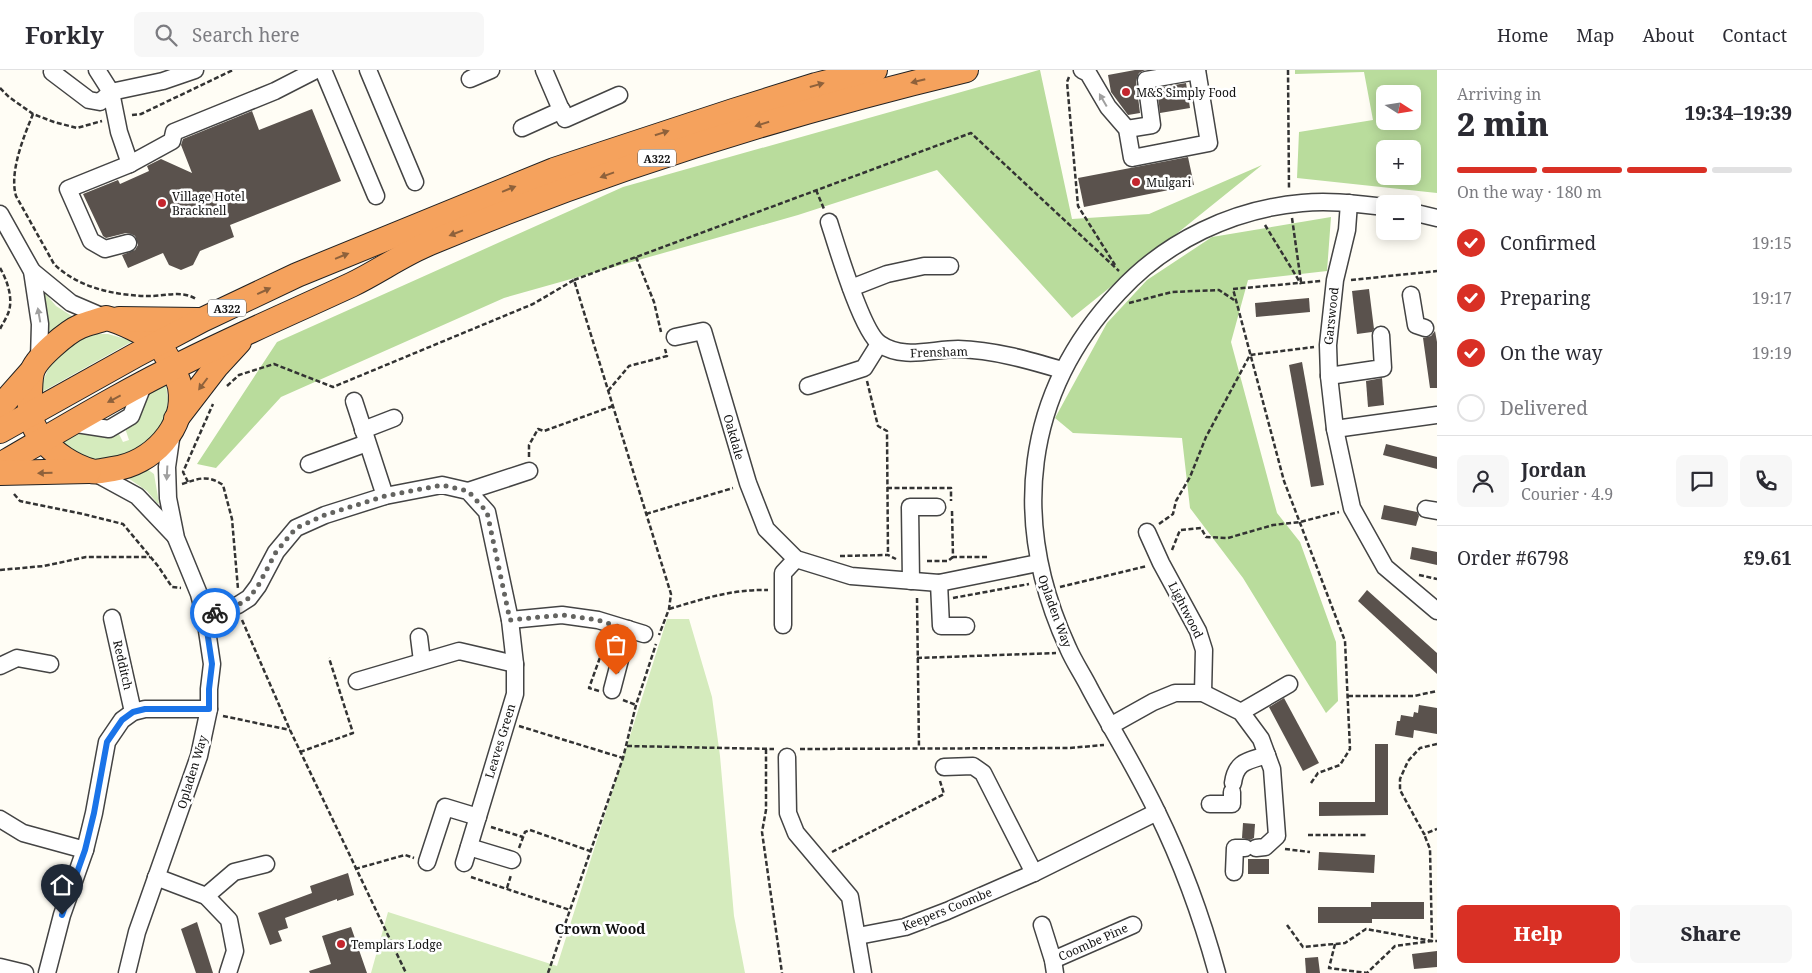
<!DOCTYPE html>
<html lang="en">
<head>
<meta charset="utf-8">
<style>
	body { margin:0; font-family:"Noto Serif",serif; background:#f7f7f7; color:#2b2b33; height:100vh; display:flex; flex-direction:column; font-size:19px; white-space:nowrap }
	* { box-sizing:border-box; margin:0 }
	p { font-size:16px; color:#7c7c81 }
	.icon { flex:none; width:28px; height:28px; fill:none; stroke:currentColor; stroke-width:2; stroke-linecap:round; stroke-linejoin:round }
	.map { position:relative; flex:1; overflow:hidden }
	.panel { display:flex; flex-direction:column; background:#fff; width:375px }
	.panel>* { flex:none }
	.needle { width:32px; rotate:102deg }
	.controls { position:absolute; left:1376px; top:15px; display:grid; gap:10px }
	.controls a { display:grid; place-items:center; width:45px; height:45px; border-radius:8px; background:#fff; box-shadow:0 2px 12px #0003; font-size:25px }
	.pin { position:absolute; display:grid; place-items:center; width:42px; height:42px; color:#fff; margin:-51px -21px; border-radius:50% 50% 50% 0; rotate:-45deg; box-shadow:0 0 5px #0007 }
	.pin .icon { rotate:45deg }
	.courier { position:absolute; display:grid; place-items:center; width:50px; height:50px; margin:-25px; border:4px solid #1a73e8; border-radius:50%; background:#fff; color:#222; box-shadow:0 1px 6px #0007 }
	.head em { font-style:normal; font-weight:800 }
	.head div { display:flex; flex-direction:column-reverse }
	.head { display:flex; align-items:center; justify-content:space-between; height:85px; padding:0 20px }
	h1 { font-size:32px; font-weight:800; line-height:38px }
	.bar { display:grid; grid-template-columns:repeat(4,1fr); gap:8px 5px; align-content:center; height:60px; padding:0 20px }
	.bar i { height:6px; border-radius:4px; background:#e1e1e2 }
	.bar .on { background:#d93025 }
	.bar p { grid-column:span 4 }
	.line { display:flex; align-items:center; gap:12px; padding:0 20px; border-top:1px solid #e1e1e2 }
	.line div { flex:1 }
	.round { display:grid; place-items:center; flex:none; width:52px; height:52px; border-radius:8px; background:#f7f7f7 }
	ol { padding:0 20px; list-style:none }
	li { display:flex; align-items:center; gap:15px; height:55px }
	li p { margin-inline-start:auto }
	li .icon { padding:5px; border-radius:50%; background:#d93025; color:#fff; stroke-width:4 }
	li:last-child { color:#7c7c81 }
	li i { width:28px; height:28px; border:2px solid #e1e1e2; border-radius:50% }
	.button { display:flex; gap:10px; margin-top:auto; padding:10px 20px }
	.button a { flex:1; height:58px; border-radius:8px; background:#d93025; color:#fff; font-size:20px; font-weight:800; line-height:58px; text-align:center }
	.button a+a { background:#f7f7f7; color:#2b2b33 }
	header { display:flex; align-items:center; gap:30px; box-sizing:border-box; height:70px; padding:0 25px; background:#fff; border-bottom:1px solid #e1e1e2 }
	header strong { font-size:24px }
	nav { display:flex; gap:28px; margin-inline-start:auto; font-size:18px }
	.search { width:350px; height:45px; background:#f7f7f7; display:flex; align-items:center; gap:12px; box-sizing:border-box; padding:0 18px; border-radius:8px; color:#7c7c81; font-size:19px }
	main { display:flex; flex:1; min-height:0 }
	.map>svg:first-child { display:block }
</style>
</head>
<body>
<header>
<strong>Forkly</strong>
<div class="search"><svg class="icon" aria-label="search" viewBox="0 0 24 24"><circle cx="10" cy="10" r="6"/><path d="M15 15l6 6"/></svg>Search here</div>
<nav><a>Home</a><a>Map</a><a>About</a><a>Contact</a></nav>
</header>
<main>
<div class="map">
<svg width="1437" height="903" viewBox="0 0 1437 903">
	<rect width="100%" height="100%" fill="#fffdf5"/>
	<!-- green -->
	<g fill="#d5ebbd">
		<path d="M45,223L56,236L75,248L53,263L49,261L44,224Z"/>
		<path d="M96,264H108L133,271L40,323C47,291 63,273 96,264Z"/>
		<path d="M166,315L168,330L166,345L159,360L130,387L97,392L76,386L60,374L79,362H118L123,372L129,370L125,358L147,325Z"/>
		<path d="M147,399L154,404L159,433L158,434L147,421L128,408Z"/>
		<path d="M667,549H689L712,627L720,686L734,846L745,903H371L388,842L557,896Z"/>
	</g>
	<!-- forest -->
	<g fill="#b9dc9c" fill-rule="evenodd">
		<path d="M1039,0H1040L1072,149L1149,144L1262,95L1072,248L937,100L798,145L504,228L281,327L216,398L197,394L277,272L623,117Z"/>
		<path d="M1295,0H1437V123L1297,108L1299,62L1373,50L1364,2L1295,4ZM1385,24H1412V51H1385ZM1385,79H1412V106H1385Z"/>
		<path d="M1331,147L1327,201L1248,210L1231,272L1277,443L1300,472L1336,572L1338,631L1326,643L1243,508L1190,438L1182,368L1073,363L1055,348L1107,253L1147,210L1212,167Z"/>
	</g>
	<!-- building -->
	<g fill="#5a524d">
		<path d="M1135,0H1145L1139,3L1136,11L1140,43L1128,45L1111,22L1108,5Z"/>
		<path d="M1186,13L1190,38L1160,43L1157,18Z"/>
		<path d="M312,39L341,111L230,155L234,167L200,181L193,195L181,200L169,195L163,183L128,198L122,185L135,180L138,175L135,166L131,164L126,163L106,168L103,166L83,124L118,110L120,114L149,101L147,96L161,89L192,103L181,75L183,69L252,41L259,60Z"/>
		<path d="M1188,87L1194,115L1084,137L1078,108Z"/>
		<path d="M1369,219L1374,259L1372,262L1357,264L1352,221Z"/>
		<path d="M1309,228L1310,242L1256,247L1255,233Z"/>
		<path d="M1435,261L1437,272V318H1430L1423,268L1431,266Z"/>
		<path d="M1302,292L1324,415L1311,417L1289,295Z"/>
		<path d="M1382,308L1384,335L1368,337L1366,311Z"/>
		<path d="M1386,374L1437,387V399L1383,385Z"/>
		<path d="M1384,435L1417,442L1419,446L1416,456L1381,449Z"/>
		<path d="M1412,477L1437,482V495L1410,489Z"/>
		<path d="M1367,520L1437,583V604L1358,531Z"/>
		<path d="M1284,628L1319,693L1303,701L1269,637Z"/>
		<path d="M1419,635L1437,638V664L1414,660L1413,668L1395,665L1397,651H1400L1401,645L1413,647L1414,642L1418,643Z"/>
		<path d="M1375,674H1388V745L1319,746V732H1375Z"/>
		<path d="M1243,753L1255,754L1254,768L1250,770L1242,768Z"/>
		<path d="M1319,782L1375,785L1374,803L1318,800Z"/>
		<rect x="1248" y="789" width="21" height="15"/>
		<path d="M348,803L354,825L337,831V829L285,848L288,858L278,861L282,871L270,875L258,843L312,823L310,816Z"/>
		<path d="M1371,832H1424V849H1372V853H1318V837H1371Z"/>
		<path d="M197,852L213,903H196L181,859Z"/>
		<path d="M351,857L367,903H310L309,901L331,894L322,866Z"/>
		<path d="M1437,881V897L1414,899L1412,884Z"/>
		<path d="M1318,887L1320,903H1306L1305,888Z"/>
	</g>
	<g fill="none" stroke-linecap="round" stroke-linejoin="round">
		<defs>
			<g id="minor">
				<path d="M97,0L111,22L119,62L130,94L172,71L174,62L275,21L316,0"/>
				<path d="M323,0L376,126"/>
				<path d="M368,0L415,112"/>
				<path d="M544,0L565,49L619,25"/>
				<path d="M1082,0L1088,3L1108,37L1127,59L1132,88L1209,73L1197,0"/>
				<path d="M52,2L89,30L100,32L111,22L163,11L195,0"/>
				<path d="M470,9L491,0"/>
				<path d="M522,58L562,40"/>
				<path d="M1127,59L1152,55L1146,10L1197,1"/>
				<path d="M1349,133L1347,160L1335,210L1328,275L1329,306L1335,359L1352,438L1385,497L1437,541"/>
				<path d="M1412,142L1437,148"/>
				<path d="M0,144L32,201L40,254L39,290"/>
				<path d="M829,152C837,177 862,262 880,274C903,290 932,279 958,279C994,280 1028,290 1062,300"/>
				<path d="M128,173L105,179L91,171L68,119L130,94"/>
				<path d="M32,201L71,233L106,248"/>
				<path d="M851,218L887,204L924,196H950"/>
				<path d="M1411,225L1416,255L1425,258"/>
				<path d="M675,267L703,261L748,413L766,459L796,489L851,506L939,513L1038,493"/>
				<path d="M1329,306L1383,298L1381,265"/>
				<path d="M808,316L864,298L879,274"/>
				<path d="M354,331L385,426"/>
				<path d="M70,353L109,359L131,346L144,313"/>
				<path d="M1335,359L1437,345"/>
				<path d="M363,360L394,348"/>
				<path d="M309,394L367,373"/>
				<path d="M93,402L137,426L175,466"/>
				<path d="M468,421L529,401"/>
				<path d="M1426,439L1437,441"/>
				<path d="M1147,462L1161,493L1198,561L1204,580L1203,623"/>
				<path d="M911,511L910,437H937"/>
				<path d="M939,513L941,556H966"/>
				<path d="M205,547L238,535L249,528L258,516L276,482L296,458L325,445L385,426L442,415L468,421L487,442L510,550L515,594V624L464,793"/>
				<path d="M112,548L133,642"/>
				<path d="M510,550L562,545L598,550L644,564"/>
				<path d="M783,555V503L796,489"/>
				<path d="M419,567L422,591"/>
				<path d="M0,596L17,588L50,594"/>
				<path d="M357,611L459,581L515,594"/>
				<path d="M612,620L628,559"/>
				<path d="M1241,642L1289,614"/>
				<path d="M1110,656L1153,632L1175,623H1203L1241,642L1261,669L1272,699L1277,766L1265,777L1256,778"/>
				<path d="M787,687L788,743L796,763L850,827L863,903"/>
				<path d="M944,697L973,696L983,703L1034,803"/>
				<path d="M1233,713C1236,691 1248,691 1267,685"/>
				<path d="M1210,734H1232V722"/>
				<path d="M0,749L23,763L85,780"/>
				<path d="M469,777L512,790"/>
				<path d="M427,792L445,737L478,747"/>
				<path d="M1234,802L1235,778H1245"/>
				<path d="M156,807L206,826L229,850L235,881L228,903"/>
				<path d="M206,826L234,802L266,794"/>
				<path d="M1042,855L1053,890L1055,903"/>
				<path d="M858,866L905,857L947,841L1034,803L1157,742"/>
				<path d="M1053,890L1133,855"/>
				<path d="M0,897L25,903"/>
				<path d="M47,903L62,845L85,780L94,743L107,672L122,650L133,642L145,639H209"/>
				<path d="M127,903L137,862L199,686L209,639V619L212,594L205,547L199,524L176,468L168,428L167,397L172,362"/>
				<path d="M1217,903C1202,848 1182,793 1157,742C1137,700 1112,660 1090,619C1083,605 1074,592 1068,578C1010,452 1023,324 1119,222C1166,171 1233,139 1302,133C1330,130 1358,134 1385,137"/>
			</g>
			<g id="highway">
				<path d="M106,248C120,251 147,264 157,273C163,278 166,286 170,292C173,300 178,308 180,317C187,358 151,394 113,399C106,400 97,403 91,401C73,396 55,384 43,370C32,357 29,346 30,329C30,320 30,310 32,302C36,288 67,262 81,256C89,253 98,251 106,248Z"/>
				<path d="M119,249L198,250"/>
				<path d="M0,337L32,301"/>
				<path d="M176,349L216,297L239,272"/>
				<path d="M0,361L136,285L202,250L297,205L554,100L733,41L816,15L875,0"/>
				<path d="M0,395C62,359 124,321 189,290C242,264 297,240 351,215C378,202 403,184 430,173C604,100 783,44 966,0"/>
				<path d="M0,403L89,401"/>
			</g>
		</defs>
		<!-- minor casing -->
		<use href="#minor" stroke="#444" stroke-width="19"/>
		<!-- highway casing -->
		<use href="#highway" stroke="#222" stroke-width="26"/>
		<!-- path -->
		<g stroke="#333" stroke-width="2.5" stroke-dasharray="5 2.5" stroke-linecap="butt">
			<path d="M1288,0L1289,120"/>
			<path d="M1069,7L1067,12L1078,136L1115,195"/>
			<path d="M0,18L9,27L33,44L54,52L77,58L102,51"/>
			<path d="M33,44C24,66 9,102 16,126L54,194C78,218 117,226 150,226C166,226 182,220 196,229"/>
			<path d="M132,45L141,44L233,0"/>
			<path d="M816,120L824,139"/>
			<path d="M1292,148L1301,212"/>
			<path d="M1265,155L1301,214"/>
			<path d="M636,187L654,232L661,262"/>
			<path d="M0,198C7,210 13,227 9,241C7,247 3,253 0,259"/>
			<path d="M574,210L971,63L1119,201"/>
			<path d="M1351,210L1437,201"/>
			<path d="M1129,233L1172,222L1219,220L1234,230"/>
			<path d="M867,311L878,356L887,361L888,485"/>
			<path d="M227,316L239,305L274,294L333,317L533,234L574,210L671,524L669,539L659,565"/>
			<path d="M608,321L629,296L667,286L665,279"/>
			<path d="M529,387V375L538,359L544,361L613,336"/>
			<path d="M188,412L183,402L213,334"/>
			<path d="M182,414C198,409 207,404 223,415L232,449L238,519"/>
			<path d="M887,418H951V431"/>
			<path d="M14,424L20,431L83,444L123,454L158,496L172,517L181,518"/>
			<path d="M952,441L953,487H987"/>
			<path d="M646,444L733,418"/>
			<path d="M1159,454L1173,444L1176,431L1190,407L1206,367L1250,285L1314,277"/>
			<path d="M1172,480L1180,460L1201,458L1206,467L1228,468L1273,455L1300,452L1339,442"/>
			<path d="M840,486L888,485L896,489"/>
			<path d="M927,491H948L953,487"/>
			<path d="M0,500L44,496L86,487H150"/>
			<path d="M1419,505L1437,509"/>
			<path d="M1060,517L1147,496"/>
			<path d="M917,528L919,678"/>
			<path d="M953,528L1029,514"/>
			<path d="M669,539C703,529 732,519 768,520"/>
			<path d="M242,550L290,660L406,903"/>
			<path d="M917,588L1056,583"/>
			<path d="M599,621L589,618L607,568"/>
			<path d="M1348,626H1414L1437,621"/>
			<path d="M623,630L636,635"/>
			<path d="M223,646L290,660"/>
			<path d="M519,656L623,688"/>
			<path d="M1437,674L1420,678L1408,691L1400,709V720L1424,764L1437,759"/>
			<path d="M627,676L774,679"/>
			<path d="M766,679V740L762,762L782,903"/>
			<path d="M800,679L1069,678L1104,675"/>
			<path d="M300,682L353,663L329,588"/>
			<path d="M1311,713L1318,703L1340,695L1350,679L1345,571L1284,411L1233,219L1321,211"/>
			<path d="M491,757L523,767"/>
			<path d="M1308,765H1366"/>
			<path d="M519,778L525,762L530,760L590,781"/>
			<path d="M1285,779L1310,782"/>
			<path d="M832,782L944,724L940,711"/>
			<path d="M355,799L405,785L414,788"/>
			<path d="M471,807L570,840"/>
			<path d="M507,818L511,805"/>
			<path d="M1287,855L1303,877L1345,873L1366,859L1432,871H1437"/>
			<path d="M1335,874L1329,898L1367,903L1395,876L1432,871L1430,779L1424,764"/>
			<path d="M548,903L623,688L636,635L656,574"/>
		</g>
		<!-- minor -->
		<use href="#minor" stroke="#fff" stroke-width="16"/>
		<!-- highway -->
		<use href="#highway" stroke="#f5a25d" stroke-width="24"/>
	</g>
	<!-- one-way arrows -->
	<defs><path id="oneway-solid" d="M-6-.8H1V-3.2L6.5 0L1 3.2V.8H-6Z" transform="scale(1.25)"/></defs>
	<g fill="#8e613b">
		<use href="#oneway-solid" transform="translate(918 11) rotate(166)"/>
		<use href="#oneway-solid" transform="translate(817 15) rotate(-16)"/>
		<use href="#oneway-solid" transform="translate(762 54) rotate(163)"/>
		<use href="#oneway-solid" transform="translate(662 63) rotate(-18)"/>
		<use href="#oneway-solid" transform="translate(607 105) rotate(160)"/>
		<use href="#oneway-solid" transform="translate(509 119) rotate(-22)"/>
		<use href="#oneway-solid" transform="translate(456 163) rotate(159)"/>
		<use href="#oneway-solid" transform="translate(342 186) rotate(-22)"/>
		<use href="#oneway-solid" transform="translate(264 221) rotate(-25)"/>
		<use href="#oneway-solid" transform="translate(203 314) rotate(127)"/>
		<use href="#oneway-solid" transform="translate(114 329) rotate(152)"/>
		<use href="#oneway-solid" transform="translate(45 403) rotate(178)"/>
	</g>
	<g fill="#a0a0a0">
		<use href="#oneway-solid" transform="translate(1103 30) rotate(-120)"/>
		<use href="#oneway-solid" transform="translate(39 245) rotate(-100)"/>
		<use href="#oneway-solid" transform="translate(167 403) rotate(93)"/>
	</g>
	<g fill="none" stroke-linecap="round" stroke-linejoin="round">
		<!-- done -->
		<path stroke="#646461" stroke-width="5" stroke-dasharray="0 9" d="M215,543L238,535L249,528L258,516L276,482L296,458L325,445L385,426L442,415L468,421L487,442L510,550L562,545L598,550L628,560L616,605"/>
		<!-- route -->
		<path stroke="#1a73e8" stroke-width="6" d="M62,845L85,780L94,743L107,672L122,650L133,642L145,639H209V619L212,594L205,547L215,543"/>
	</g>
	<!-- markers -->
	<g fill="#c4262e" stroke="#fff" stroke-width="2">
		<circle cx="1126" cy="22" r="5"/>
		<circle cx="1136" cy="112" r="5"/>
		<circle cx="162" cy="133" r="5"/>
		<circle cx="341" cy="874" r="5"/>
	</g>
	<g text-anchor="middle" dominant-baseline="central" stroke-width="5" stroke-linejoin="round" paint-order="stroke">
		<!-- shield labels -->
		<g fill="#fff" stroke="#585858" stroke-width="1">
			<rect x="638" y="79.5" width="38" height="17" rx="4"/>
			<rect x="208" y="229.5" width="38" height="17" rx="4"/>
		</g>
		<g font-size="11" font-weight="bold" fill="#111">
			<text x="657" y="88">A322</text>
			<text x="227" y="238">A322</text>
		</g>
		<!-- poi labels -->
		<g font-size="12" fill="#111" stroke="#fff" text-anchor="start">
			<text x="1136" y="22">M&amp;S Simply Food</text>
			<text x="1146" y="112">Mulgari</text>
			<text x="172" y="126">Village Hotel<tspan x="172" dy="14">Bracknell</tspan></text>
			<text x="351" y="874">Templars Lodge</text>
		</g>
		<!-- street labels -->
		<g font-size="12" fill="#111" stroke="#fff">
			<text transform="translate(1331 246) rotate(-84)">Garswood</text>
			<text transform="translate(939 282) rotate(-2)">Frensham</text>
			<text transform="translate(734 367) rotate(74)">Oakdale</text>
			<text transform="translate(1186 540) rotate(63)">Lightwood</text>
			<text transform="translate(1055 541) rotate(70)">Opladen Way</text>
			<text transform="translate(123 595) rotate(77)">Redditch</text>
			<text transform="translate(500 671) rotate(-73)">Leaves Green</text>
			<text transform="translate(192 702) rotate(-73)">Opladen Way</text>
			<text transform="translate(947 839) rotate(-22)">Keepers Coombe</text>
			<text transform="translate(1093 872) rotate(-24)">Coombe Pine</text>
		</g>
		<!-- neighbourhood labels -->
		<g font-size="14" font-weight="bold" fill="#111" stroke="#fff">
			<text x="600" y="858">Crown Wood</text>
		</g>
	</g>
</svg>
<div class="controls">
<a><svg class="needle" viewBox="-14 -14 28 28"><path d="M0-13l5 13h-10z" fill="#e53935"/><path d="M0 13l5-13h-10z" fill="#7c7c81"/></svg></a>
<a>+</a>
<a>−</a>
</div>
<div class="pin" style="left:616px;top:605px;background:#ea580c"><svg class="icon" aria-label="bag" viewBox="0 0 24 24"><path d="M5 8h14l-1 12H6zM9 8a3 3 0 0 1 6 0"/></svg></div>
<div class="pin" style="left:62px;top:845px;background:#1f2937"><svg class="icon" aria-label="home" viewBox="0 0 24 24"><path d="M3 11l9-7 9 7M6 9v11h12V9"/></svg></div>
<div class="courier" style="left:215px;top:543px"><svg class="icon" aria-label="bike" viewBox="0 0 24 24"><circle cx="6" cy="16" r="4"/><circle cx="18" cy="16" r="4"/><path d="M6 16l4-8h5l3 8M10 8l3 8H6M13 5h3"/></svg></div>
</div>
<section class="panel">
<div class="head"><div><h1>2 min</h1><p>Arriving in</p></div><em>19:34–19:39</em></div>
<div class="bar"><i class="on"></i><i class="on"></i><i class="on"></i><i></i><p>On the way · 180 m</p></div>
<ol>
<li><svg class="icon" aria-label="check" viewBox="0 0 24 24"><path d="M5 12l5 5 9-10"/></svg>Confirmed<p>19:15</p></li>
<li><svg class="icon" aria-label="check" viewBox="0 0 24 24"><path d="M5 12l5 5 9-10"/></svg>Preparing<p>19:17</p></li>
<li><svg class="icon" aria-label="check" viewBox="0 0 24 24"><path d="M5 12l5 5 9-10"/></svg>On the way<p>19:19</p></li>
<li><i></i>Delivered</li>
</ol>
<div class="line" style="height:90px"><a class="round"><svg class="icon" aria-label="person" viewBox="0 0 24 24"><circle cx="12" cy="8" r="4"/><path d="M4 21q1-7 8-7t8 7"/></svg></a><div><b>Jordan</b><p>Courier · 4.9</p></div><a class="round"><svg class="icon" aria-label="chat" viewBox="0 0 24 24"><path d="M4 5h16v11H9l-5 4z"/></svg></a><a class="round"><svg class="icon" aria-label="phone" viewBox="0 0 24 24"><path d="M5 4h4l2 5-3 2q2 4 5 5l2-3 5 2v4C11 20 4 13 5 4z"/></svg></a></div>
<div class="line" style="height:65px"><div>Order #6798</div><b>£9.61</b></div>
<div class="button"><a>Help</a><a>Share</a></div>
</section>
</main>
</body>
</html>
